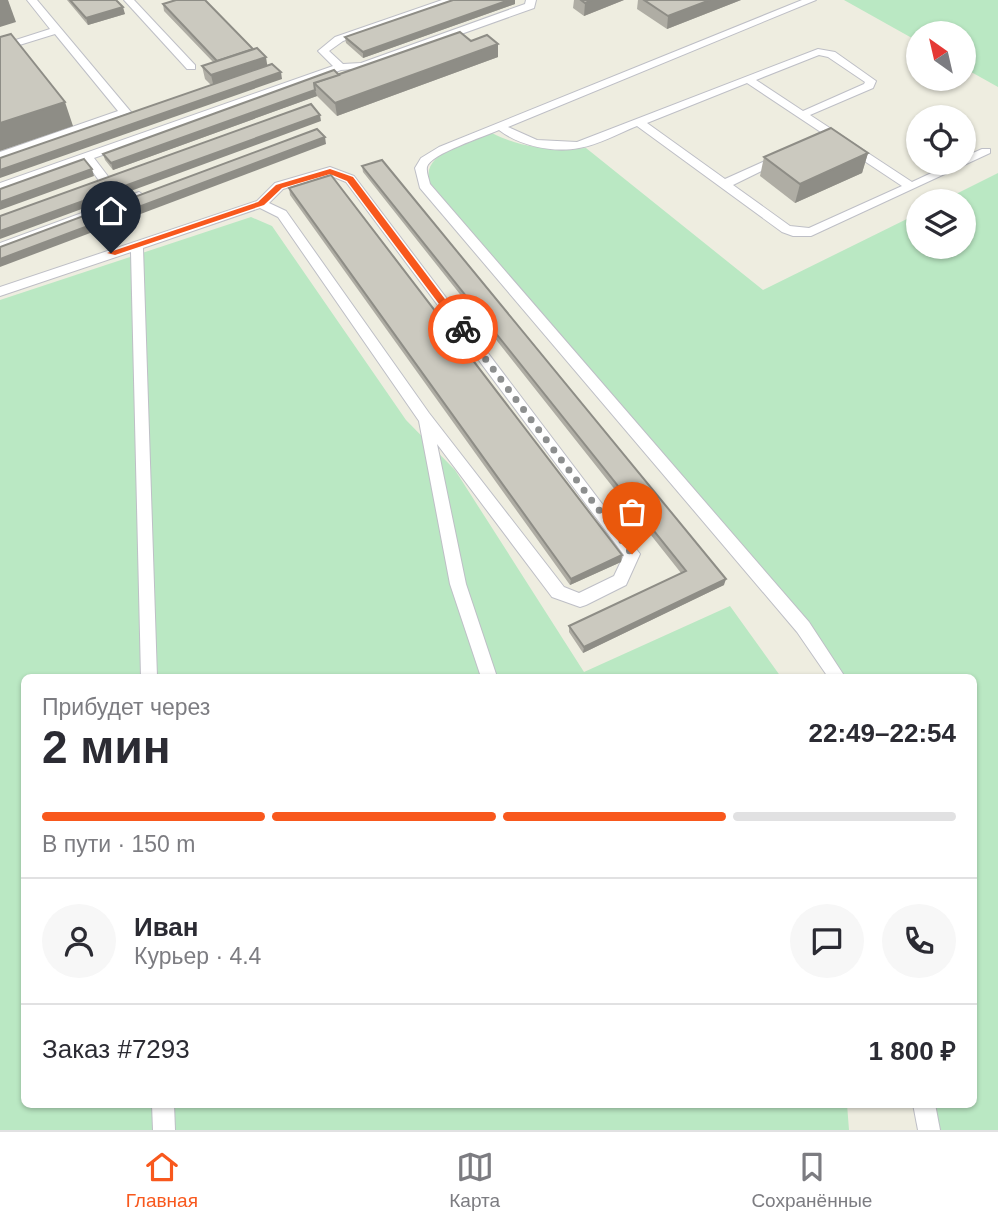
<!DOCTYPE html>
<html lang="ru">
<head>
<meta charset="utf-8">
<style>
	body { margin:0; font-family:Helvetica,sans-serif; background:#f7f7f7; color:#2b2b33; height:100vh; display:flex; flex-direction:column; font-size:26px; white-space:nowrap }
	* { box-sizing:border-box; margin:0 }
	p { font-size:23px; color:#7c7c81 }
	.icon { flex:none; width:38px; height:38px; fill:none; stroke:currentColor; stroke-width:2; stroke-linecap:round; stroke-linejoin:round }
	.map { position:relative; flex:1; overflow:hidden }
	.side { position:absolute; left:21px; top:674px; width:956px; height:434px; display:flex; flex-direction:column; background:#fff; border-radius:10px; box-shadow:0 2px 5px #0004 }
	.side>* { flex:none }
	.needle { width:46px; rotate:326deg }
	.controls { position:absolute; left:906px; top:21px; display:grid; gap:14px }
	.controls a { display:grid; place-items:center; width:70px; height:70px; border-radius:50%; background:#fff; box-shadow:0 2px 5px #0004; font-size:35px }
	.pin { position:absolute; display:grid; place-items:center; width:60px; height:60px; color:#fff; margin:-72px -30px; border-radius:50% 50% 50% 0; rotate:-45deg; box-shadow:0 0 7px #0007 }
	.pin .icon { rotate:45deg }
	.courier { position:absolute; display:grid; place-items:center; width:70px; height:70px; margin:-35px; border:5px solid #f8581d; border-radius:50%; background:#fff; color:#222; box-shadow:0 2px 9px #0007 }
	.headline em { font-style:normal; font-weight:600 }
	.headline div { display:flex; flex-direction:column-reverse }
	.headline { display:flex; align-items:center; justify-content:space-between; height:119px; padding:0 21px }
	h1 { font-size:46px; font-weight:600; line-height:52px }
	.bar { display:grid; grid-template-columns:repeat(4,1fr); gap:10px 7px; align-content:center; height:84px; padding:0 21px }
	.bar i { height:9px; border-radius:5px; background:#e1e1e2 }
	.bar .selected { background:#f8581d }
	.bar p { grid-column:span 4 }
	.line { display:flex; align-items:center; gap:18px; padding:0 21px; border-top:2px solid #e1e1e2 }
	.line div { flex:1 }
	.round { display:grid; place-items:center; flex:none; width:74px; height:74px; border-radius:37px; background:#f7f7f7 }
	.tab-bar { display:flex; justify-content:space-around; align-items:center; height:98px; border-top:2px solid #e1e1e2; background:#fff; font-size:19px; color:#7c7c81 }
	.tab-bar a { display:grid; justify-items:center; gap:4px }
	.tab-bar .selected { color:#f8581d }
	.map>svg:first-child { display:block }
</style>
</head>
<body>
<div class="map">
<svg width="998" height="1130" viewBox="0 0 998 1130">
	<rect width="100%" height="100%" fill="#eeede0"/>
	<!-- green -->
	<g fill="#bae8c3">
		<path d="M844,0H998V87L964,68V33H919V42Z"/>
		<path d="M492,133C521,148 554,151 586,148L763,290L919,213V247H964V201H942L998,173V1130H939L935,1104H973V677H843L812,629L430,183C419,152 471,142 492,133Z"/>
		<path d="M251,217L272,226L406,420L455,470L584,672L730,606L781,677H24V1104H847L849,1130H0V300Z"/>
	</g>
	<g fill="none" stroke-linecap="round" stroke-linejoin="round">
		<defs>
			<g id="service">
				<path d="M27,0H37L131,112L0,159V152L118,111L55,34L0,51V45L50,29Z"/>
				<path d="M124,0H134L195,65V69H187Z"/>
				<path d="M442,0H457L343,41L329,51L343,64L361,63L525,4L526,0H536L534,8L366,68L341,70L94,158L110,179L108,182H100L85,161L0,191V183L333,66L318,51L335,37Z"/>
				<path d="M802,0H816L508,127L537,140L577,142L818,49L835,52L876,81L873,88L810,115L912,182L953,163H964V157L982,149H990V153L811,236H793L782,232L637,126C619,133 599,145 579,148C554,153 520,146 499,130C486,136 430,154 427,167C426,172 429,179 430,184L809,622L845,677H828L797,632L420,188L415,168L421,158L439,147ZM819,55L828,57L865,82L864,84L803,111L756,80ZM747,83L902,186L809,228L790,226L733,185L784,160V156H776L725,179L647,123Z"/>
				<path d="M330,167L354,176L640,554L626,585L586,605L580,607L552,597L437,444L466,584L497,677H481L450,584L419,421L278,217L260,208L143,248L157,677H141L131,252L0,296V287L257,201L275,183ZM329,175L346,182L624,555L614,576L579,593L564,587L429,413L286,211L269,203L283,189Z"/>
				<path d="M139,192L145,196L143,199L0,251V243Z"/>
				<path d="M152,1104H174L175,1130H153Z"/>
				<path d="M913,1104H935L940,1130H918Z"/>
			</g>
		</defs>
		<!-- service casing -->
		<use href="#service" stroke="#bebfc6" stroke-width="2"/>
		<!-- service -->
		<use href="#service" fill="#fff" fill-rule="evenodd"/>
	</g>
	<!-- wall -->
	<g fill="#afada4">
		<path d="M67,0H116L125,14L88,25Z"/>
		<path d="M453,0H515V4L363,58L346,43L345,37Z"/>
		<path d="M574,0H624L584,16L573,8Z"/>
		<path d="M638,0H741L667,29L637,9Z"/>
		<path d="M163,4L267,65L282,79L211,85L205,79L202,66L213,62L164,11Z"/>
		<path d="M471,41L498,57L337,116L317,96L113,170L105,160L103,154L339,75Z"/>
		<path d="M868,153L862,173L795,203L760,176L764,157Z"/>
		<path d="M362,166L724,585L583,653L569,632V626L681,573L363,172Z"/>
		<path d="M289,188L622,555L621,562L570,585L290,195Z"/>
	</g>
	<!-- shaded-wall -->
	<g fill="#8e8d86">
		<path d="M0,0H8L16,22L0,27Z"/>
		<path d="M509,0H515V4L363,58V52Z"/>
		<path d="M592,0H624L584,16L585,3Z"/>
		<path d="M710,0H741L667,29L668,16Z"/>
		<path d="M123,7L125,14L88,25L86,18Z"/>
		<path d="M498,44V57L337,116L335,103Z"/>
		<path d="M266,57L268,70L214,88L211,75Z"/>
		<path d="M281,72L282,79L0,178V170Z"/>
		<path d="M315,90L317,96L113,170L111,163Z"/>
		<path d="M65,102L73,126L0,151V123Z"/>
		<path d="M320,115L321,121L0,239V231Z"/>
		<path d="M325,137L326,144L0,267V259Z"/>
		<path d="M868,153L862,173L795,203L800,184Z"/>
		<path d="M92,169L94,176L0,210V202Z"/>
		<path d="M622,555L621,562L570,585L571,579Z"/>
		<path d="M726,579L724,585L583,653L584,647Z"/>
	</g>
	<!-- building -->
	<g fill="#cbc9bf" stroke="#8e8d86" stroke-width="2">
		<path d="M70,0H116L123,7L86,18Z"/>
		<path d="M176,0H205L253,49L217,61L163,4Z"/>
		<path d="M453,0H509L363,52L345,37Z"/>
		<path d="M581,0H592L585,3Z"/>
		<path d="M644,0H710L668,16Z"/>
		<path d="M460,32L471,41L487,35L498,44L335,103L314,83Z"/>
		<path d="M11,34L65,102L0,123V37Z"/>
		<path d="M257,48L266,57L211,75L202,66Z"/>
		<path d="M272,64L281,72L0,170V158Z"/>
		<path d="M334,70L339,75L314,83L315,90L111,163L103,154Z"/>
		<path d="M311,104L320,115L0,231V216Z"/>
		<path d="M831,128L868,153L800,184L764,157Z"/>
		<path d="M317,129L325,137L0,259V247Z"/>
		<path d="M84,159L92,169L0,202V189Z"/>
		<path d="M382,160L726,579L584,647L569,626L686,571L362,166Z"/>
		<path d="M331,175L622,555L571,579L289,188Z"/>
	</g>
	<!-- route -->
	<path fill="#f8581d" d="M330,169L353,177L466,327V332H460L347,181L330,174L282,188L264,205L115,255L107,253L258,202L276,185Z"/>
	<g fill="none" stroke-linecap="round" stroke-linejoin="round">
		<!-- done -->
		<path stroke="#8d8f8f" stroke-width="7" stroke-dasharray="0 12.6" d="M463,329L632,554"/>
	</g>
</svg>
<div class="controls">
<a><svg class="needle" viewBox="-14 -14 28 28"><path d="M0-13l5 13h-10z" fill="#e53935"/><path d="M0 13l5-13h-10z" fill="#7c7c81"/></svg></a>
<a><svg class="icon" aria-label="locate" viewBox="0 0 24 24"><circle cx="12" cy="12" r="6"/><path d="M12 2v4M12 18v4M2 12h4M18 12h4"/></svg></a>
<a><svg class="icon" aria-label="layers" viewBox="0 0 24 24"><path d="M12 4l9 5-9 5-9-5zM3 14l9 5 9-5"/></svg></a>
</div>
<div class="pin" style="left:632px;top:554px;background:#ea580c"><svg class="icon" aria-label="bag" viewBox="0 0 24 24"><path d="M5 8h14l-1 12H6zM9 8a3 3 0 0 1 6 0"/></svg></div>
<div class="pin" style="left:111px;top:253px;background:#1f2937"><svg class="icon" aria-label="home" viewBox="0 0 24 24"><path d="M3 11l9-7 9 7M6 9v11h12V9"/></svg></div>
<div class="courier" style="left:463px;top:329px"><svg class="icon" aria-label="bike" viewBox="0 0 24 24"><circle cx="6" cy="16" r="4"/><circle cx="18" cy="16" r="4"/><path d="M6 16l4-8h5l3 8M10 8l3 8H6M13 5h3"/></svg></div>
<section class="side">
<div class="headline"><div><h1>2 мин</h1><p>Прибудет через</p></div><em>22:49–22:54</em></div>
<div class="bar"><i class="selected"></i><i class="selected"></i><i class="selected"></i><i></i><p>В пути · 150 m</p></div>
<div class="line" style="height:126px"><a class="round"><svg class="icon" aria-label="person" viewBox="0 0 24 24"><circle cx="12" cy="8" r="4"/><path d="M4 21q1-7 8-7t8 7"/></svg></a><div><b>Иван</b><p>Курьер · 4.4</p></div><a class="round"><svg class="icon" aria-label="chat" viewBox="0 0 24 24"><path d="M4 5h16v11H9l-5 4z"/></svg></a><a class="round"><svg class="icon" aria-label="phone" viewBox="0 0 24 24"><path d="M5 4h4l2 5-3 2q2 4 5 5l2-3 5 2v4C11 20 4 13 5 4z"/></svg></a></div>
<div class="line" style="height:91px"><div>Заказ #7293</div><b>1 800 ₽</b></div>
</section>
</div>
<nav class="tab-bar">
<a class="selected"><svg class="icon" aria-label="home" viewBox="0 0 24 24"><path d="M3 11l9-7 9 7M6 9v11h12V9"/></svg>Главная</a>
<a><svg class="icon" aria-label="map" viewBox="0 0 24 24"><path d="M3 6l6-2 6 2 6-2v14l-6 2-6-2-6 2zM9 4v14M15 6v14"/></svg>Карта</a>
<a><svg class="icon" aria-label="saved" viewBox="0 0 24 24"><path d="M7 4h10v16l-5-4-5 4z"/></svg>Сохранённые</a>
</nav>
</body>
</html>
